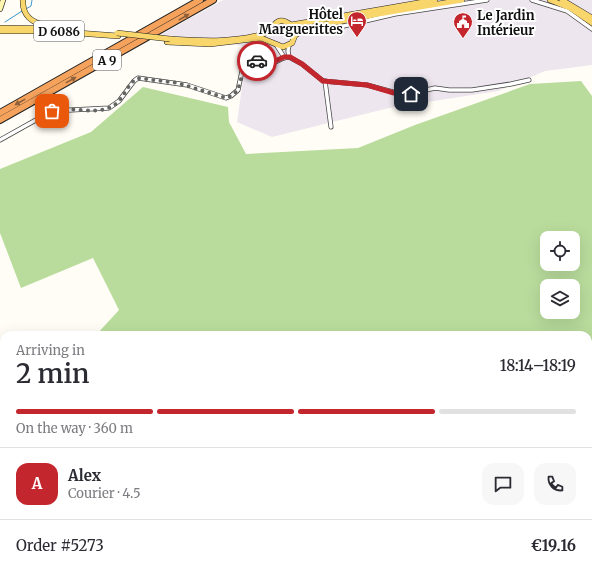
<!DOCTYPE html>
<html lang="en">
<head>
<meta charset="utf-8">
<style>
	body { margin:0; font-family:Merriweather,serif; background:#f7f7f7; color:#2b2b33; height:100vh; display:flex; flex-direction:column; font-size:15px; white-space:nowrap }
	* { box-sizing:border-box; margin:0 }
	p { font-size:13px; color:#7c7c81 }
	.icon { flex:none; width:22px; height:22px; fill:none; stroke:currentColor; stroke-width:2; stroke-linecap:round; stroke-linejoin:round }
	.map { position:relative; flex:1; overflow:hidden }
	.details { position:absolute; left:0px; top:331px; width:592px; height:248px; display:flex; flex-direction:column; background:#fff; border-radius:12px 12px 0 0; box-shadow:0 4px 16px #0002 }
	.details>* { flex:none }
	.controls { position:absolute; left:540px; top:231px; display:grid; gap:8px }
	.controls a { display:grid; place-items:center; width:40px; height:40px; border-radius:8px; background:#fff; box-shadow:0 4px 16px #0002; font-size:20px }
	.pin { position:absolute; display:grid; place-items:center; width:34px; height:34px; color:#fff; margin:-17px; border-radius:8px; box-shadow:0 2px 6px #0006 }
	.courier { position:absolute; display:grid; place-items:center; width:40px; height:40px; margin:-20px; border:3px solid #c4262e; border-radius:50%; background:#fff; color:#222; box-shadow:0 1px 5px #0007 }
	.summary em { font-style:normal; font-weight:600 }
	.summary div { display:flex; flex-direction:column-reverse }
	.summary { display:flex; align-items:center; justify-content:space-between; height:68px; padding:0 16px }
	h1 { font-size:26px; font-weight:600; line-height:30px }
	.bar { display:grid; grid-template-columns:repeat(4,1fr); gap:6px 4px; align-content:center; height:48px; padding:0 16px }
	.bar i { height:5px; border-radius:3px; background:#e1e1e2 }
	.bar .on { background:#c4262e }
	.bar p { grid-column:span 4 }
	.line { display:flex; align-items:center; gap:10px; padding:0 16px; border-top:1px solid #e1e1e2 }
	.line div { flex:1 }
	.round { display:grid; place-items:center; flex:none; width:42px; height:42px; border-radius:12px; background:#f7f7f7 }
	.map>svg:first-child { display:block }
</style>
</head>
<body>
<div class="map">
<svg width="592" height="579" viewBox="0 0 592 579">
	<rect width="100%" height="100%" fill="#fffdf5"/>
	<!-- industrial -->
	<path fill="#eee6ef" d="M223,0H592V65L545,71L498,91L389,108L272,137L237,122L244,73V46L160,35Z"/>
	<!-- forest -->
	<g fill="#b9dc9c" fill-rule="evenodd">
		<path d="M581,81L592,96V401L588,403V335H96L119,310L93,258L21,288L0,233V169L91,132L143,87L228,107L229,122L246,154L358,148L415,125L530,84ZM547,238H573V264H547ZM547,286H573V312H547Z"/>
		<path d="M588,429L592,431V579H343L342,575H588Z"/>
		<path d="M0,459L4,460V575H279L283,579H0Z"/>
	</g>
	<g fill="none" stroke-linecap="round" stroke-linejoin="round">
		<!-- stream -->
		<g stroke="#3f96cf" stroke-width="1">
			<path d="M26,9L31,6L32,0"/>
			<path d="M5,22L22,11"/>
			<path d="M588,398L592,395"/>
			<path d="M363,575L364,579"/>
		</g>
		<defs>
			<g id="minor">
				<path d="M532,0L567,11L592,29"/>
				<path d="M321,27L335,28L395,14L487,0"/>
				<path d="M289,45L288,51L289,57L302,64L323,81L367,85L404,95L435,88L449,90H472L511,84L529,80"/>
				<path d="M277,46L284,57"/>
				<path d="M325,81L331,127"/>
				<path d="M0,140L52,111L109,108L119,101L134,81L138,78L187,85L226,98L231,96L238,90L242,71L247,63C255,59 262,64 270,63C277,63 282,57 289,57"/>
				<path d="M588,406L592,404"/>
				<path d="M288,575L290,579"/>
				<path d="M339,575L340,579"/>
			</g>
			<path id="secondary" d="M0,9L3,0"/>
			<g id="primary">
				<path d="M23,0C22,15 32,23 46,25"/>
				<path d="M550,0L570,8L592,23"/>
				<path d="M562,0L592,18"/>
				<path d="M291,25L435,0"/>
				<path d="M0,28L81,29"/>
				<path d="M0,31H51L118,36"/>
				<path d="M295,35L306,29L312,27L378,14L462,0"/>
				<path d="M167,42L210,44L261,38L283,47L292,43L295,35L291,25C275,13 275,30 263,34C234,43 200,41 170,39"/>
			</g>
			<g id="motorway">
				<path d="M0,113L200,0"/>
				<path d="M0,120L213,0"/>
			</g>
		</defs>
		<!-- minor casing -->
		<use href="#minor" stroke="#444" stroke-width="5"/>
		<!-- secondary casing -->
		<use href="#secondary" stroke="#333" stroke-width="6"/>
		<!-- primary casing -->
		<use href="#primary" stroke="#222" stroke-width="6"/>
		<!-- motorway casing -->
		<use href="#motorway" stroke="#222" stroke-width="8"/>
		<!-- minor -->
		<use href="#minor" stroke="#fff" stroke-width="3.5"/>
		<!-- secondary -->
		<use href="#secondary" stroke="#fff6b0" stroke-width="4.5"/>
		<!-- primary -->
		<use href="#primary" stroke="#f9d66b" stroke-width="5"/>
		<!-- motorway -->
		<use href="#motorway" stroke="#f5a25d" stroke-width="6"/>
		<defs>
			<path id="primary-bridge" d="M117,33L170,39"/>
		</defs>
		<!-- primary-bridge casing -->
		<use href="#primary-bridge" stroke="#222" stroke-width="6" stroke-linecap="butt"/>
		<!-- primary-bridge -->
		<use href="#primary-bridge" stroke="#f9d66b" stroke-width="5"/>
	</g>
	<!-- one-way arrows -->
	<defs><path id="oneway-solid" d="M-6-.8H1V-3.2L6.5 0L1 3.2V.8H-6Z"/></defs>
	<g fill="#8e613b">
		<use href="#oneway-solid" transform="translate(184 17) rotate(-30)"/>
		<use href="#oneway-solid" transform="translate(71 80) rotate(-29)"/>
		<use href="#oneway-solid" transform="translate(20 102) rotate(151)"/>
	</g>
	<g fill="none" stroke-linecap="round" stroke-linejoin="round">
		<!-- done -->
		<path stroke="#646461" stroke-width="4" stroke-dasharray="0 7.2" d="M52,111C69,106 95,115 111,107C124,101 126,84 138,78L178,83L226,98L231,96L238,90L245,64L249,62L257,61"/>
		<!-- route -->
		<path stroke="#c4262e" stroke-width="5" d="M257,61L271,63L284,57H290L302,64L323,81L367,85L394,93L411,94"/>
	</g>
	<!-- icons -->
	<defs>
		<symbol id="hotel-pin" viewBox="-11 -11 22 30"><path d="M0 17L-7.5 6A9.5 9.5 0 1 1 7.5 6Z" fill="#c4262e" stroke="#fff"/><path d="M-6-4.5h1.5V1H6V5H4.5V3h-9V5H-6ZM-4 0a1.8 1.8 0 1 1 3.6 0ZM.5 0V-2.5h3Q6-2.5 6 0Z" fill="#fff"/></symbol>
		<symbol id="civic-pin" viewBox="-11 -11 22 30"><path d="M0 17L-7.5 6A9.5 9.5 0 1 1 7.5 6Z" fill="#c4262e" stroke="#fff"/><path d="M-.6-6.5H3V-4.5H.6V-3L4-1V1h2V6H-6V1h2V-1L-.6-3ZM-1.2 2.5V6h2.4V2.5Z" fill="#fff"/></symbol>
	</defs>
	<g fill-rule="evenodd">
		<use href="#hotel-pin" x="346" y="10" width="22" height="30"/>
		<use href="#civic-pin" x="452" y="11" width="22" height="30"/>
	</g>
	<g text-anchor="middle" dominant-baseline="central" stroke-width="4" stroke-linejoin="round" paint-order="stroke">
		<!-- shield labels -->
		<g fill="#fff" stroke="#585858" stroke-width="1">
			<rect x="34" y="21" width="50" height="20" rx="3"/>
			<rect x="93" y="50" width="28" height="20" rx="3"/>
		</g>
		<g font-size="12" font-weight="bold" fill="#111">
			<text x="59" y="31">D 6086</text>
			<text x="107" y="60">A 9</text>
		</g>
		<!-- poi labels -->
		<g font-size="13" font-weight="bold" fill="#111" stroke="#fff" text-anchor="end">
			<text x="343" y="14">Hôtel<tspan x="343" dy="15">Marguerittes</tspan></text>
			<text x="477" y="15" text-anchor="start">Le Jardin<tspan x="477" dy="15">Intérieur</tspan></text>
		</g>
	</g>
</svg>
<div class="controls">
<a><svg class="icon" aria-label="locate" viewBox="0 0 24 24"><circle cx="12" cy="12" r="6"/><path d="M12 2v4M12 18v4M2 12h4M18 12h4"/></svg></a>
<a><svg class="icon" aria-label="layers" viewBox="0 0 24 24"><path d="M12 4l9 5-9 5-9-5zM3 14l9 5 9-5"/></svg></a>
</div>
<div class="pin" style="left:52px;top:111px;background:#ea580c"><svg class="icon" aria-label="bag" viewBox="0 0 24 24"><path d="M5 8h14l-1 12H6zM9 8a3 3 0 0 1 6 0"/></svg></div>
<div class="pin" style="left:411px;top:94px;background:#1f2937"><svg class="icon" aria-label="home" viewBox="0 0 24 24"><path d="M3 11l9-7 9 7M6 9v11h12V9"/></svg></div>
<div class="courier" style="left:257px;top:61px"><svg class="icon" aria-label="car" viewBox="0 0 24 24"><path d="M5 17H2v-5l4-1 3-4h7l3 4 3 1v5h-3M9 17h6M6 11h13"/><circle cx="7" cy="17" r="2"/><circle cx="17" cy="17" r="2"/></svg></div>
<section class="details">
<div class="summary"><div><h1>2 min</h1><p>Arriving in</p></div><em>18:14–18:19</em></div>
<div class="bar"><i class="on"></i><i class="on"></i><i class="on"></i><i></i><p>On the way · 360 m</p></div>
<div class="line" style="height:72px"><b class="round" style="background:#c4262e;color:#fff">A</b><div><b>Alex</b><p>Courier · 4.5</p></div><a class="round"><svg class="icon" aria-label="chat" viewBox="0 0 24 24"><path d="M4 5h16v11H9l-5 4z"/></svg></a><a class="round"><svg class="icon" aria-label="phone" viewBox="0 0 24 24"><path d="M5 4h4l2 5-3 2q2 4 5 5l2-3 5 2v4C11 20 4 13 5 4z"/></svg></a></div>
<div class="line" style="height:52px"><div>Order #5273</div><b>€19.16</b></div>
</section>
</div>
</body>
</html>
